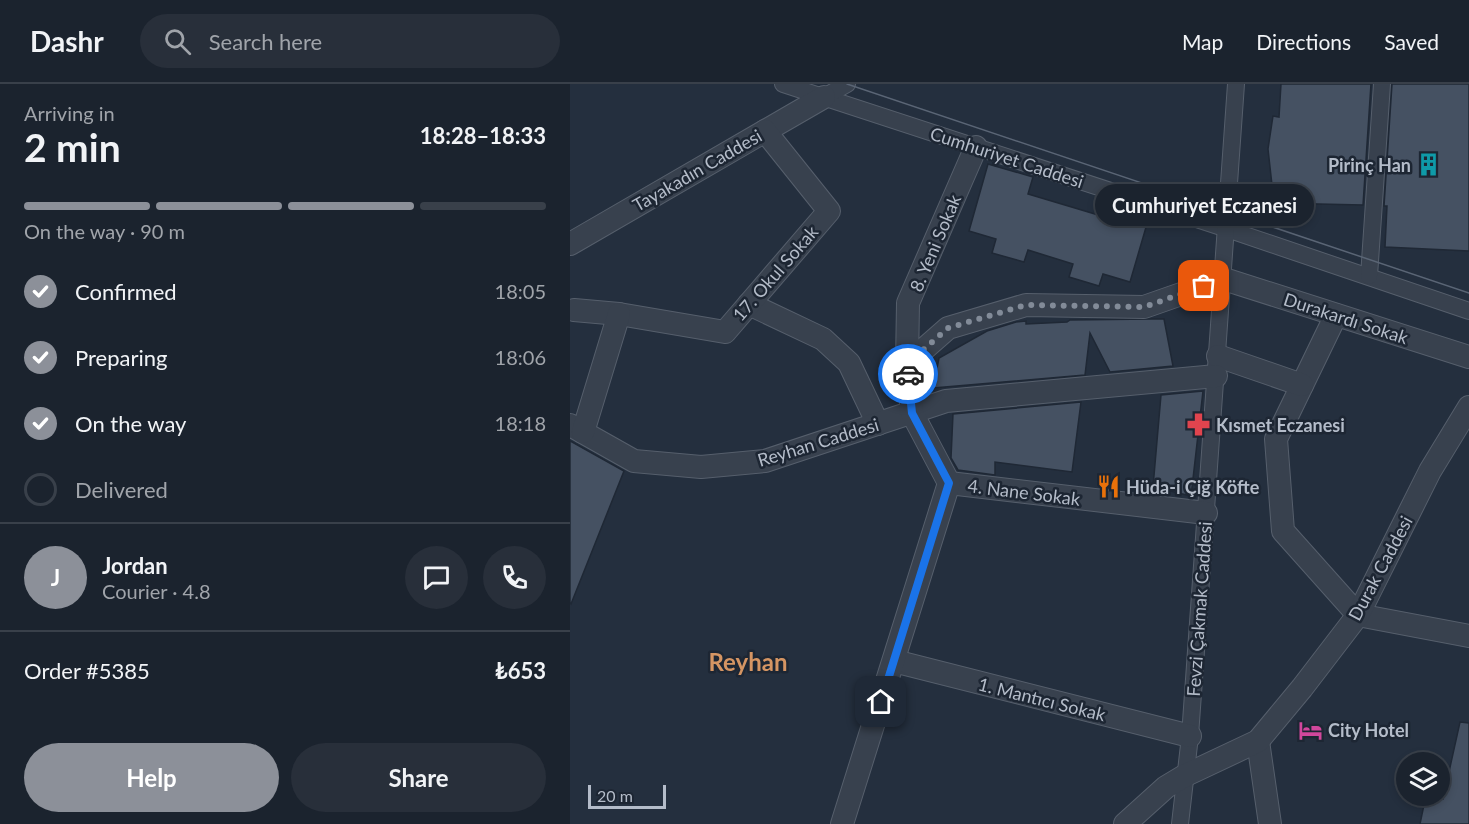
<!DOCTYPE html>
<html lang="en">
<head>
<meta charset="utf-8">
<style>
	body { margin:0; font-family:Lato,sans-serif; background:#282f3a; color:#f1f3f6; height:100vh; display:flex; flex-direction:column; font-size:22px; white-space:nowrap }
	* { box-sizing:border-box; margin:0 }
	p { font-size:20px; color:#a0a4aa }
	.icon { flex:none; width:33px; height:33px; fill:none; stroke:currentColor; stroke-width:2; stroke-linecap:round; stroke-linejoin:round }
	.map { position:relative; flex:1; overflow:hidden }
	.panel { display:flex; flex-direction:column; background:#1b232e; width:570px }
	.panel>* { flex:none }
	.controls { position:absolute; left:826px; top:668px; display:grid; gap:12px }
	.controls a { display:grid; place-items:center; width:54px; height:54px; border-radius:50%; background:#1b232e; box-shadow:0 3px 9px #0003,0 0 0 2px #39404a; font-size:30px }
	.scale { position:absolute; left:18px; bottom:15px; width:78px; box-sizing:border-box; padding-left:6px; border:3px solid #b4bcc9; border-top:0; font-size:16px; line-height:21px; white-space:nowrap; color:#b4bcc9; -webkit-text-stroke:4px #1d2633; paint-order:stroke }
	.pin { position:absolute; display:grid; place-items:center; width:51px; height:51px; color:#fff; margin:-26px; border-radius:12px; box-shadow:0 3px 9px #0006 }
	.courier { position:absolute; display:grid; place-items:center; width:60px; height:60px; margin:-30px; border:4px solid #1a73e8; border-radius:50%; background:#fff; color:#222; box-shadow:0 2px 8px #0007 }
	.bubble { position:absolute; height:42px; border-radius:21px; background:#1b232e; box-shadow:0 3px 9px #0003,0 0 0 2px #39404a; font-size:20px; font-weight:700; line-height:42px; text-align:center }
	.summary em { font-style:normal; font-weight:700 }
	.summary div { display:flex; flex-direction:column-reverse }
	.summary { display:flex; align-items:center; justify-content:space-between; height:102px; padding:0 24px }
	h1 { font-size:39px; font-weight:700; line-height:45px }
	.bar { display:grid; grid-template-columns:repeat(4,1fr); gap:9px 6px; align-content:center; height:72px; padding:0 24px }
	.bar i { height:8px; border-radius:4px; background:#39404a }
	.bar .selected { background:#8c9099 }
	.bar p { grid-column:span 4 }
	.line { display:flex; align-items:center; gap:15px; padding:0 24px; border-top:2px solid #39404a }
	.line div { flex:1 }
	.round { display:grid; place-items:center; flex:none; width:63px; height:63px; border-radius:32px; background:#282f3a }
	ol { padding:0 24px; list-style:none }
	li { display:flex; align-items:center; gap:18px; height:66px }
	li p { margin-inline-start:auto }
	li .icon { padding:6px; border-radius:50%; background:#8c9099; color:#fff; stroke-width:4 }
	li:last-child { color:#a0a4aa }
	li i { width:33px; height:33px; border:3px solid #39404a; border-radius:50% }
	.primary-button { display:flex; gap:12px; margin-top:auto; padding:12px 24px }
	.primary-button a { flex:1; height:69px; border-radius:36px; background:#8c9099; color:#fff; font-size:24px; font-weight:700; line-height:69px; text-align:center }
	.primary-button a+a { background:#282f3a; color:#f1f3f6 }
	header { display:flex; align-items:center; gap:36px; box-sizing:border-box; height:84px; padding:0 30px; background:#1b232e; border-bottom:2px solid #39404a }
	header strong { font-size:28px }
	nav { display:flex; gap:33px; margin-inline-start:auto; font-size:21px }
	.search { width:420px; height:54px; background:#282f3a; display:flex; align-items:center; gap:15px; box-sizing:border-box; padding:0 21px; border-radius:33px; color:#a0a4aa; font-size:22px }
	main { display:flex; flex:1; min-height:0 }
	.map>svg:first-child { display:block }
</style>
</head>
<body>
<header>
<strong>Dashr</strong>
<div class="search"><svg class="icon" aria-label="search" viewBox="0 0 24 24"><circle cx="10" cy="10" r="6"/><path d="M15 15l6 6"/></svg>Search here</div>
<nav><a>Map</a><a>Directions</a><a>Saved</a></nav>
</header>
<main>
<section class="panel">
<div class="summary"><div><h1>2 min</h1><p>Arriving in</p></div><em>18:28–18:33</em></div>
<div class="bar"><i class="selected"></i><i class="selected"></i><i class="selected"></i><i></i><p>On the way · 90 m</p></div>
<ol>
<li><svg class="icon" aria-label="check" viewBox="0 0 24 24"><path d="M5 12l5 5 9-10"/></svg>Confirmed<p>18:05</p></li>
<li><svg class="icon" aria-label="check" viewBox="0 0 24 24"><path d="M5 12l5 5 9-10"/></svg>Preparing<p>18:06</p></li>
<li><svg class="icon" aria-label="check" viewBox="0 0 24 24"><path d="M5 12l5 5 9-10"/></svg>On the way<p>18:18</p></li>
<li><i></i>Delivered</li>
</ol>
<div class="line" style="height:108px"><b class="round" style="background:#8c9099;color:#fff">J</b><div><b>Jordan</b><p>Courier · 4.8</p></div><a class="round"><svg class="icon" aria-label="chat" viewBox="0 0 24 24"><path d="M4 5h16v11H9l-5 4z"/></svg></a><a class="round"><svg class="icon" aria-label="phone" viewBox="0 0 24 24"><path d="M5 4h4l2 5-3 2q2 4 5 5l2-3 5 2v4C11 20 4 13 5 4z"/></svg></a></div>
<div class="line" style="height:78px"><div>Order #5385</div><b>₺653</b></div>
<div class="primary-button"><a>Help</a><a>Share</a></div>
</section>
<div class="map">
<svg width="899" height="740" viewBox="0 0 899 740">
	<rect width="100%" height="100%" fill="#242f3e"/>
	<!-- building -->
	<g fill="#455162" stroke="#1f2835" stroke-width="1.5">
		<path d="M711,0H801L793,121L704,119L698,65L703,32L709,33Z"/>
		<path d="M822,0H899V167L815,163L817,122H814Z"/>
		<path d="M418,80L463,93L458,110L535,133L538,121L579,133L560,198L533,190L529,202L499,193L503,180L458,166L454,178L422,169L426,155L399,147Z"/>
		<path d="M581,235H594L603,282L540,288L520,249L515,291L363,304L369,274L417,247L446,238L456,237V240L497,238L500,236Z"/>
		<path d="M633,307L621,412L583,403L591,311Z"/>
		<path d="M511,318L502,388L425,378V391L388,386L381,374L383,330Z"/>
		<path d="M0,357L54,387L1,520L0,519Z"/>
		<path d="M890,638L899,639V740H850L856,711L873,715Z"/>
	</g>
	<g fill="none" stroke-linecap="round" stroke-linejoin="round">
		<defs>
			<g id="pedestrian">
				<path d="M213,0L657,145L899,227"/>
				<path d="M254,13L277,0"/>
				<path d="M799,192L812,0"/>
				<path d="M610,740L620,652L666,0"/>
			</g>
			<g id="minor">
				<path d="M0,160L254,13"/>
				<path d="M179,220L253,255L279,279L308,340"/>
				<path d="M4,226L49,230L155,248L259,127L195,47"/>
				<path d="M766,231L706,355L713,447L788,531L899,552"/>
				<path d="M648,272L732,301"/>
				<path d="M337,280L378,244L456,221L574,223L654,195L899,273"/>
				<path d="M0,341L64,377L131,383L195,377L376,317L646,292"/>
				<path d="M13,348L49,230"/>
				<path d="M379,399L636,429"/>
				<path d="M324,577L620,652"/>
				<path d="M688,657L700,740"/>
				<path d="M272,740L379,399L342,329L337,280L338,219L406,63"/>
				<path d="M555,740L596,703L616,691L688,657L732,604L788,531L860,387L899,323"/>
			</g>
		</defs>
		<!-- pedestrian casing -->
		<use href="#pedestrian" stroke="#565f6c" stroke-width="18"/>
		<!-- minor casing -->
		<use href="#minor" stroke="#565f6c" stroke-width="24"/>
		<!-- pedestrian -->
		<use href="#pedestrian" stroke="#38414e" stroke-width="16"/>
		<!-- minor -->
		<use href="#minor" stroke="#38414e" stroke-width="22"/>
		<!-- tram -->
		<path stroke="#5a6575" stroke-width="1.5" d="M277,0L899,209"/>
	</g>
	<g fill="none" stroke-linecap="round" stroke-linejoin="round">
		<!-- done -->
		<path stroke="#828b98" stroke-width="6" stroke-dasharray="0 10.8" d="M338,290L337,280L378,244L456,221L574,223L634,202"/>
		<!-- route -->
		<path stroke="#1a73e8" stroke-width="8" d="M311,618L379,399L342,329L338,290"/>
	</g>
	<!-- icons -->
	<defs>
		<symbol id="building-bare" viewBox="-9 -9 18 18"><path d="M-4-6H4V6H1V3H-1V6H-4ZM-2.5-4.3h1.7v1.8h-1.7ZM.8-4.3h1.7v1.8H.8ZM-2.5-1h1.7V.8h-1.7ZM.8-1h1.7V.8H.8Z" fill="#0f9aa8" stroke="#1d2633" stroke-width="2.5" paint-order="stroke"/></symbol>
		<symbol id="pharmacy-bare" viewBox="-9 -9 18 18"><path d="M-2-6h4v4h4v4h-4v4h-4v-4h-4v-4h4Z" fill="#e0444e" stroke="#1d2633" stroke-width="2.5" paint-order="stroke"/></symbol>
		<symbol id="restaurant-bare" viewBox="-9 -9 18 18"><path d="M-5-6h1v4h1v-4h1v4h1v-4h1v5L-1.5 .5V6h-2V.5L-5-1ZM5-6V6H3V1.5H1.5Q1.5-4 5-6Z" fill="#e8710a" stroke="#1d2633" stroke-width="2.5" paint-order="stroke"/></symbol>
		<symbol id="hotel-bare" viewBox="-9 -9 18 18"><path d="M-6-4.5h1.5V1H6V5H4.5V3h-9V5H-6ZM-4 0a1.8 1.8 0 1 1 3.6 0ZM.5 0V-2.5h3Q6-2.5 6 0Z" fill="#d1479c" stroke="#1d2633" stroke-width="2.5" paint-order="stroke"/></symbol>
	</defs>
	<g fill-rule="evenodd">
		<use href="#building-bare" x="842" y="64" width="33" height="33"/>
		<use href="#pharmacy-bare" x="612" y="324" width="33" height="33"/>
		<use href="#restaurant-bare" x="522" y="386" width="33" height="33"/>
		<use href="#hotel-bare" x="724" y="630" width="33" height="33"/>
	</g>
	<g text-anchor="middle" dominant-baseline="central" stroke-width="5" stroke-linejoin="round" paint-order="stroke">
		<!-- street labels -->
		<g font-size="18" fill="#b4bcc9" stroke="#1d2633">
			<text transform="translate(437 73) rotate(18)">Cumhuriyet Caddesi</text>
			<text transform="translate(127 86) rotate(-30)">Tayakadın Caddesi</text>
			<text transform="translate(365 159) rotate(-67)">8. Yeni Sokak</text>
			<text transform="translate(205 189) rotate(-49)">17. Okul Sokak</text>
			<text transform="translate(776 234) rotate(18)">Durakardı Sokak</text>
			<text transform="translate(248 358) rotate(-17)">Reyhan Caddesi</text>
			<text transform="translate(454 408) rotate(7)">4. Nane Sokak</text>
			<text transform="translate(810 484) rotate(-62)">Durak Caddesi</text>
			<text transform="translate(629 525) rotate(-86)">Fevzi Çakmak Caddesi</text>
			<text transform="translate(472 615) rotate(14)">1. Mantıcı Sokak</text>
		</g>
		<!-- poi labels -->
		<g font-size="18" font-weight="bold" fill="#b4bcc9" stroke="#1d2633" text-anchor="start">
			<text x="841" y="81" text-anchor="end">Pirinç Han</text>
			<text x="646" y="341">Kısmet Eczanesi</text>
			<text x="556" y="403">Hüda-i Çiğ Köfte</text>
			<text x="758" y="646">City Hotel</text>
		</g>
		<!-- district labels -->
		<g font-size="24" font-weight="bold" fill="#d59563" stroke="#1d2633">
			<text x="178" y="577">Reyhan</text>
		</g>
	</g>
</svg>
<div class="controls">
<a><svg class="icon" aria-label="layers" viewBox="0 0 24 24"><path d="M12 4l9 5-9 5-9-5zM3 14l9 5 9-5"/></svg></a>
</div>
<div class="scale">20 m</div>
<div class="pin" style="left:634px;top:202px;background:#ea580c"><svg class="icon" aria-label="bag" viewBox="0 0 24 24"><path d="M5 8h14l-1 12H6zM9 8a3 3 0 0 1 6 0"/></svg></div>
<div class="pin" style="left:311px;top:618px;background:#1f2937"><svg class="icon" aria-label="home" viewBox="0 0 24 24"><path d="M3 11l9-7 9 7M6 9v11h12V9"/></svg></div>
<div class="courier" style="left:338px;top:290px"><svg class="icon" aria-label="car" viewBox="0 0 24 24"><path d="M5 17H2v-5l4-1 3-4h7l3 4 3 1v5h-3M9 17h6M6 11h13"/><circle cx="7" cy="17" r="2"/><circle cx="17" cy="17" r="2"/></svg></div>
<div class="bubble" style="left:525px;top:100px;width:219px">Cumhuriyet Eczanesi</div>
</div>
</main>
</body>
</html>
